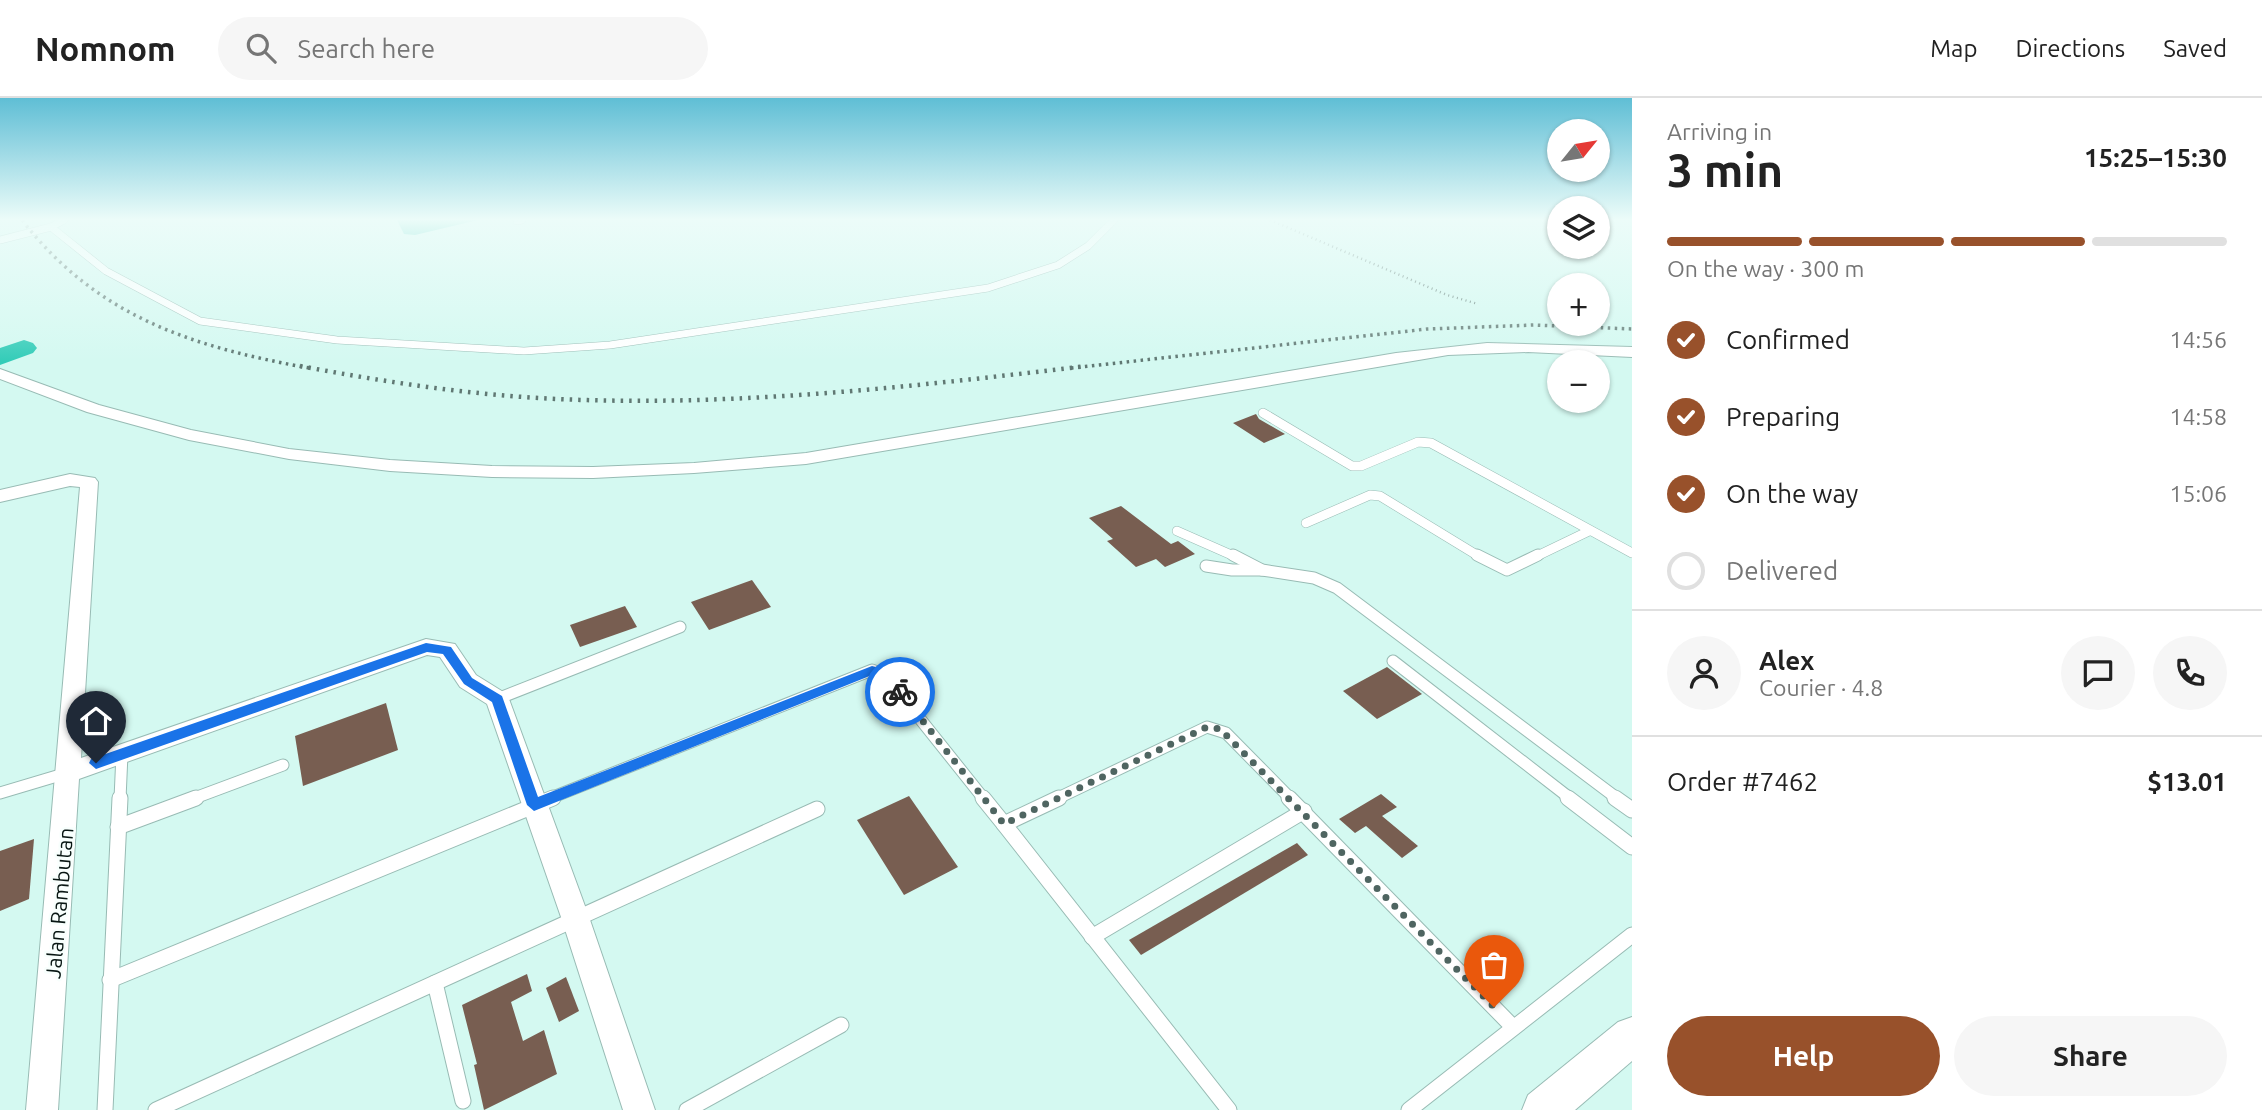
<!DOCTYPE html>
<html lang="en">
<head>
<meta charset="utf-8">
<style>
	body { margin:0; font-family:Ubuntu,sans-serif; background:#f6f6f6; color:#222; height:100vh; display:flex; flex-direction:column; font-size:26px; white-space:nowrap }
	* { box-sizing:border-box; margin:0 }
	p { font-size:23px; color:#767676 }
	.icon { flex:none; width:38px; height:38px; fill:none; stroke:currentColor; stroke-width:2; stroke-linecap:round; stroke-linejoin:round }
	.map { position:relative; flex:1; overflow:hidden }
	.side { display:flex; flex-direction:column; background:#fff; width:630px }
	.side>* { flex:none }
	.needle { width:46px; rotate:60deg }
	.tools { position:absolute; left:1547px; top:21px; display:grid; gap:14px }
	.tools a { display:grid; place-items:center; width:63px; height:63px; border-radius:50%; background:#fff; box-shadow:0 2px 5px #0004; font-size:35px }
	.pin { position:absolute; display:grid; place-items:center; width:60px; height:60px; color:#fff; margin:-72px -30px; border-radius:50% 50% 50% 0; rotate:-45deg; box-shadow:0 0 7px #0007 }
	.pin .icon { rotate:45deg }
	.courier { position:absolute; display:grid; place-items:center; width:70px; height:70px; margin:-35px; border:5px solid #1a73e8; border-radius:50%; background:#fff; color:#222; box-shadow:0 2px 9px #0007 }
	.headline em { font-style:normal; font-weight:700 }
	.headline div { display:flex; flex-direction:column-reverse }
	.headline { display:flex; align-items:center; justify-content:space-between; height:119px; padding:0 35px }
	h1 { font-size:46px; font-weight:700; line-height:52px }
	.bar { display:grid; grid-template-columns:repeat(4,1fr); gap:10px 7px; align-content:center; height:84px; padding:0 35px }
	.bar i { height:9px; border-radius:5px; background:#e0e0e0 }
	.bar .active { background:#98512b }
	.bar p { grid-column:span 4 }
	.line { display:flex; align-items:center; gap:18px; padding:0 35px; border-top:2px solid #e0e0e0 }
	.line div { flex:1 }
	.round { display:grid; place-items:center; flex:none; width:74px; height:74px; border-radius:37px; background:#f6f6f6 }
	ol { padding:0 35px; list-style:none }
	li { display:flex; align-items:center; gap:21px; height:77px }
	li p { margin-inline-start:auto }
	li .icon { padding:7px; border-radius:50%; background:#98512b; color:#fff; stroke-width:4 }
	li:last-child { color:#767676 }
	li i { width:38px; height:38px; border:4px solid #e0e0e0; border-radius:50% }
	.action { display:flex; gap:14px; margin-top:auto; padding:14px 35px }
	.action a { flex:1; height:80px; border-radius:42px; background:#98512b; color:#fff; font-size:28px; font-weight:700; line-height:80px; text-align:center }
	.action a+a { background:#f6f6f6; color:#222 }
	header { display:flex; align-items:center; gap:42px; box-sizing:border-box; height:98px; padding:0 35px; background:#fff; border-bottom:2px solid #e0e0e0 }
	header strong { font-size:33px }
	nav { display:flex; gap:38px; margin-inline-start:auto; font-size:24px }
	.search { width:490px; height:63px; background:#f6f6f6; display:flex; align-items:center; gap:18px; box-sizing:border-box; padding:0 24px; border-radius:38px; color:#767676; font-size:26px }
	main { display:flex; flex:1; min-height:0 }
	.map>svg:first-child { display:block }
</style>
</head>
<body>
<header>
<strong>Nomnom</strong>
<div class="search"><svg class="icon" aria-label="search" viewBox="0 0 24 24"><circle cx="10" cy="10" r="6"/><path d="M15 15l6 6"/></svg>Search here</div>
<nav><a>Map</a><a>Directions</a><a>Saved</a></nav>
</header>
<main>
<div class="map">
<svg width="1632" height="1012" viewBox="0 0 1632 1012">
	<rect width="100%" height="100%" fill="#d4f9f1"/>
	<!-- water -->
	<path fill="#33ccb8" d="M397,122H478L415,137L404,136Z"/>
	<g fill="none" stroke-linecap="round" stroke-linejoin="round">
		<!-- river -->
		<path fill="#33ccb8" fill-rule="evenodd" d="M24,242L33,245L37,250L33,255L0,267V250Z"/>
	</g>
	<!-- building -->
	<g fill="#785e51">
		<path d="M1256,316L1259,321L1285,336L1264,345L1233,325Z"/>
		<path d="M1121,408L1171,446L1178,443L1195,456L1165,469L1156,461L1136,469L1107,443L1113,441L1089,420Z"/>
		<path d="M752,482L771,509L709,532L691,504Z"/>
		<path d="M625,508L637,529L580,549L570,527Z"/>
		<path d="M1387,569L1422,596L1377,621L1343,593Z"/>
		<path d="M386,605L398,652L303,688L295,638Z"/>
		<path d="M1381,696L1397,709L1382,718L1418,748L1402,760L1366,728L1355,735L1339,721Z"/>
		<path d="M909,698L958,769L904,797L857,722Z"/>
		<path d="M34,741L29,801L0,813V753Z"/>
		<path d="M1297,745L1308,757L1141,857L1129,842Z"/>
		<path d="M527,876L532,893L511,904L523,943L544,932L557,976L484,1012L474,967L477,966L462,907Z"/>
		<path d="M566,879L579,913L559,924L546,890Z"/>
	</g>
	<g fill="none" stroke-linecap="round" stroke-linejoin="round">
		<defs>
			<g id="service-far3">
				<path d="M64,122L51,129L106,173L200,223L337,242L524,253L610,247L988,190L1058,167L1088,148L1114,122"/>
				<path d="M517,123L522,122"/>
				<path d="M0,142L51,129"/>
			</g>
			<g id="service-far2">
				<path d="M1263,315L1352,368H1361L1418,344L1431,345L1632,455"/>
				<path d="M1306,425L1370,397L1380,398L1480,459"/>
				<path d="M1177,433L1236,459"/>
				<path d="M1535,459L1589,433"/>
			</g>
			<g id="service-far1">
				<path d="M1233,457L1262,472L1314,480L1337,490L1618,701"/>
				<path d="M1477,457L1507,472L1538,457"/>
				<path d="M1206,468L1232,472H1262"/>
				<path d="M1393,563L1571,701"/>
				<path d="M497,601L680,529"/>
				<path d="M0,695L67,675"/>
				<path d="M120,701L122,656"/>
				<path d="M192,701L283,667"/>
				<path d="M548,701L872,572L885,577L984,701"/>
				<path d="M1056,701L1207,629L1226,635L1291,701"/>
			</g>
			<g id="service">
				<path d="M983,700L1004,726"/>
				<path d="M1059,700L1004,726L1229,1012"/>
				<path d="M1289,700L1513,929"/>
				<path d="M1568,700L1632,749"/>
				<path d="M1615,700L1632,712"/>
				<path d="M118,729L196,700"/>
				<path d="M1092,839L1304,713"/>
				<path d="M110,882L553,700"/>
				<path d="M435,885L463,1003"/>
				<path d="M105,1012L120,700"/>
				<path d="M156,1012L817,711"/>
				<path d="M687,1012L841,927"/>
				<path d="M1409,1012L1632,837"/>
			</g>
			<g id="minor">
				<path d="M1487,245L1632,249V259L1528,254L1448,257L806,366L694,375L593,380L492,379L390,373L289,361L189,342L87,314L0,281V271L99,307L191,332L289,351L390,362L492,368L593,369L694,365L806,355L1396,255Z"/>
				<path d="M70,376L95,380L98,384L81,660L426,541L455,546L476,577L505,595L509,601L589,819L655,1012H623L561,819L487,606L460,589L440,559L427,557L79,681L58,1012H26L80,389L70,388L0,404V392Z"/>
			</g>
			<path id="tertiary" d="M1632,919V963L1575,1012H1522L1528,997L1618,924Z"/>
		</defs>
		<!-- service-far3 casing -->
		<use href="#service-far3" stroke="#98bbb4" stroke-width="8"/>
		<!-- service-far2 casing -->
		<use href="#service-far2" stroke="#98bbb4" stroke-width="10"/>
		<!-- service-far1 casing -->
		<use href="#service-far1" stroke="#98bbb4" stroke-width="13"/>
		<!-- service casing -->
		<use href="#service" stroke="#98bbb4" stroke-width="17"/>
		<!-- minor casing -->
		<use href="#minor" stroke="#98bbb4" stroke-width="2"/>
		<!-- tertiary casing -->
		<use href="#tertiary" stroke="#98bbb4" stroke-width="2"/>
		<!-- path -->
		<path stroke="#67807b" stroke-width="2.5" stroke-dasharray="1 3.5" stroke-linecap="butt" d="M1270,122L1447,197L1478,206"/>
		<!-- service-far3 -->
		<use href="#service-far3" stroke="#fff" stroke-width="7"/>
		<!-- service-far2 -->
		<use href="#service-far2" stroke="#fff" stroke-width="9"/>
		<!-- service-far1 -->
		<use href="#service-far1" stroke="#fff" stroke-width="11"/>
		<!-- service -->
		<use href="#service" stroke="#fff" stroke-width="15"/>
		<!-- minor -->
		<use href="#minor" fill="#fff" fill-rule="evenodd"/>
		<!-- tertiary -->
		<use href="#tertiary" fill="#fff" fill-rule="evenodd"/>
		<!-- rail-far1 -->
		<g stroke="#607873" stroke-width="3.5" stroke-dasharray="2.5 4.5" stroke-linecap="butt">
			<path d="M22,122C97,219 193,249 309,270"/>
			<path d="M1071,270L1427,231L1534,227L1632,231"/>
		</g>
		<!-- rail -->
		<path stroke="#607873" stroke-width="4.5" stroke-dasharray="2.5 6" stroke-linecap="butt" d="M300,268C385,284 470,297 557,301C733,309 911,289 1086,268"/>
	</g>
	<!-- sky -->
	<linearGradient id="sky" x2="0" y2="1"><stop stop-color="#5fbed5"/><stop offset="0.46" stop-color="#ecfcf9"/><stop offset="1" stop-color="#ecfcf9" stop-opacity="0"/></linearGradient>
	<rect width="1632" height="264" fill="url(#sky)"/>
	<!-- route -->
	<path fill="#1a73e8" d="M426,545L451,549L472,580L502,598L538,699L872,568L889,573L906,594L900,599C888,595 885,581 872,577L534,713L527,707L492,604L464,586L443,556L427,554L96,671L89,665L91,661Z"/>
	<g fill="none" stroke-linecap="round" stroke-linejoin="round">
		<!-- done -->
		<path stroke="#4f6561" stroke-width="7" stroke-dasharray="0 12.6" d="M900,594L1004,726L1207,629L1220,631L1494,909"/>
	</g>
	<g text-anchor="middle" dominant-baseline="central" stroke-width="5" stroke-linejoin="round" paint-order="stroke">
		<!-- near-street labels -->
		<g font-size="21" fill="#081613" stroke="#f8fffd">
			<text transform="translate(59 805) rotate(-85)">Jalan Rambutan</text>
		</g>
	</g>
</svg>
<div class="tools">
<a><svg class="needle" viewBox="-14 -14 28 28"><path d="M0-13l5 13h-10z" fill="#e53935"/><path d="M0 13l5-13h-10z" fill="#767676"/></svg></a>
<a><svg class="icon" aria-label="layers" viewBox="0 0 24 24"><path d="M12 4l9 5-9 5-9-5zM3 14l9 5 9-5"/></svg></a>
<a>+</a>
<a>−</a>
</div>
<div class="pin" style="left:1494px;top:909px;background:#ea580c"><svg class="icon" aria-label="bag" viewBox="0 0 24 24"><path d="M5 8h14l-1 12H6zM9 8a3 3 0 0 1 6 0"/></svg></div>
<div class="pin" style="left:96px;top:665px;background:#1f2937"><svg class="icon" aria-label="home" viewBox="0 0 24 24"><path d="M3 11l9-7 9 7M6 9v11h12V9"/></svg></div>
<div class="courier" style="left:900px;top:594px"><svg class="icon" aria-label="bike" viewBox="0 0 24 24"><circle cx="6" cy="16" r="4"/><circle cx="18" cy="16" r="4"/><path d="M6 16l4-8h5l3 8M10 8l3 8H6M13 5h3"/></svg></div>
</div>
<section class="side">
<div class="headline"><div><h1>3 min</h1><p>Arriving in</p></div><em>15:25–15:30</em></div>
<div class="bar"><i class="active"></i><i class="active"></i><i class="active"></i><i></i><p>On the way · 300 m</p></div>
<ol>
<li><svg class="icon" aria-label="check" viewBox="0 0 24 24"><path d="M5 12l5 5 9-10"/></svg>Confirmed<p>14:56</p></li>
<li><svg class="icon" aria-label="check" viewBox="0 0 24 24"><path d="M5 12l5 5 9-10"/></svg>Preparing<p>14:58</p></li>
<li><svg class="icon" aria-label="check" viewBox="0 0 24 24"><path d="M5 12l5 5 9-10"/></svg>On the way<p>15:06</p></li>
<li><i></i>Delivered</li>
</ol>
<div class="line" style="height:126px"><a class="round"><svg class="icon" aria-label="person" viewBox="0 0 24 24"><circle cx="12" cy="8" r="4"/><path d="M4 21q1-7 8-7t8 7"/></svg></a><div><b>Alex</b><p>Courier · 4.8</p></div><a class="round"><svg class="icon" aria-label="chat" viewBox="0 0 24 24"><path d="M4 5h16v11H9l-5 4z"/></svg></a><a class="round"><svg class="icon" aria-label="phone" viewBox="0 0 24 24"><path d="M5 4h4l2 5-3 2q2 4 5 5l2-3 5 2v4C11 20 4 13 5 4z"/></svg></a></div>
<div class="line" style="height:91px"><div>Order #7462</div><b>$13.01</b></div>
<div class="action"><a>Help</a><a>Share</a></div>
</section>
</main>
</body>
</html>
